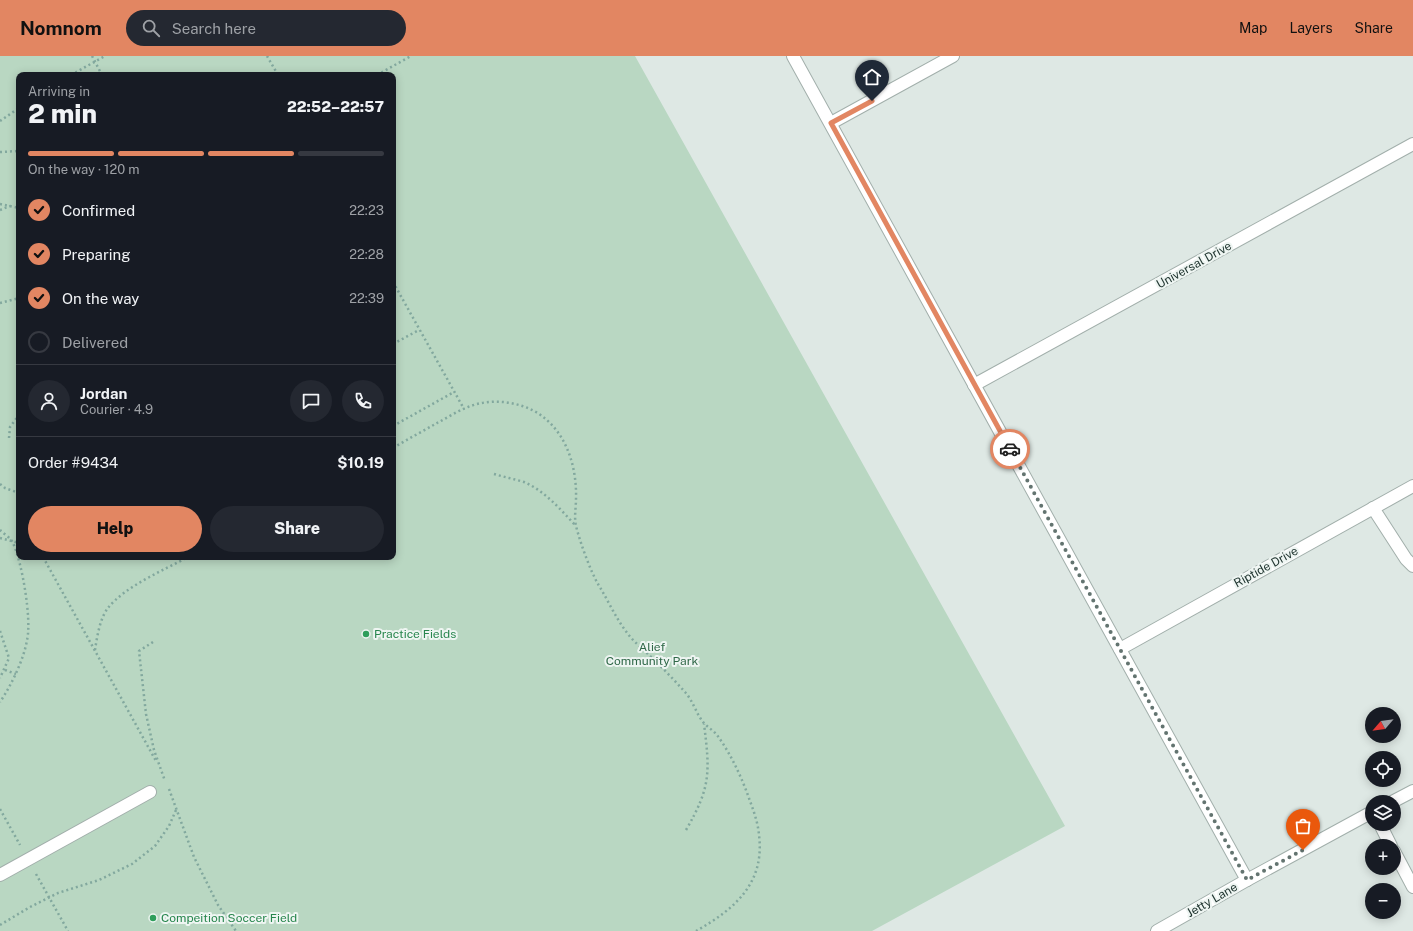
<!DOCTYPE html>
<html lang="en">
<head>
<meta charset="utf-8">
<style>
	body { margin:0; font-family:"Public Sans",sans-serif; background:#242831; color:#f1f3f6; height:100vh; display:flex; flex-direction:column; font-size:15px; white-space:nowrap }
	* { box-sizing:border-box; margin:0 }
	p { font-size:13px; color:#9ea1a6 }
	.icon { flex:none; width:22px; height:22px; fill:none; stroke:currentColor; stroke-width:2; stroke-linecap:round; stroke-linejoin:round }
	.map { position:relative; flex:1; overflow:hidden }
	.details { position:absolute; left:16px; top:16px; width:380px; height:488px; display:flex; flex-direction:column; background:#171b24; border-radius:8px; box-shadow:0 2px 10px #0003 }
	.details>* { flex:none }
	.needle { width:26px; rotate:242deg }
	.buttons { position:absolute; left:1365px; top:651px; display:grid; gap:8px }
	.buttons a { display:grid; place-items:center; width:36px; height:36px; border-radius:50%; background:#171b24; box-shadow:0 2px 10px #0003; font-size:20px }
	.pin { position:absolute; display:grid; place-items:center; width:34px; height:34px; color:#fff; margin:-41px -17px; border-radius:50% 50% 50% 0; rotate:-45deg; box-shadow:0 0 4px #0007 }
	.pin .icon { rotate:45deg }
	.courier { position:absolute; display:grid; place-items:center; width:40px; height:40px; margin:-20px; border:3px solid #e28662; border-radius:50%; background:#fff; color:#222; box-shadow:0 1px 5px #0007 }
	.headline em { font-style:normal; font-weight:800 }
	.headline div { display:flex; flex-direction:column-reverse }
	.headline { display:flex; align-items:center; justify-content:space-between; height:68px; padding:0 12px }
	h1 { font-size:26px; font-weight:800; line-height:30px }
	.bar { display:grid; grid-template-columns:repeat(4,1fr); gap:6px 4px; align-content:center; height:48px; padding:0 12px }
	.bar i { height:5px; border-radius:3px; background:#363941 }
	.bar .active { background:#e28662 }
	.bar p { grid-column:span 4 }
	.line { display:flex; align-items:center; gap:10px; padding:0 12px; border-top:1px solid #363941 }
	.line div { flex:1 }
	.round { display:grid; place-items:center; flex:none; width:42px; height:42px; border-radius:21px; background:#242831 }
	ol { padding:0 12px; list-style:none }
	li { display:flex; align-items:center; gap:12px; height:44px }
	li p { margin-inline-start:auto }
	li .icon { padding:4px; border-radius:50%; background:#e28662; color:#111; stroke-width:4 }
	li:last-child { color:#9ea1a6 }
	li i { width:22px; height:22px; border:2px solid #363941; border-radius:50% }
	.button { display:flex; gap:8px; margin-top:auto; padding:8px 12px }
	.button a { flex:1; height:46px; border-radius:24px; background:#e28662; color:#111; font-size:16px; font-weight:800; line-height:46px; text-align:center }
	.button a+a { background:#242831; color:#f1f3f6 }
	header { display:flex; align-items:center; gap:24px; box-sizing:border-box; height:56px; padding:0 20px; background:#e28662; color:#111 }
	header strong { font-size:19px }
	nav { display:flex; gap:22px; margin-inline-start:auto; font-size:14px }
	.search { width:280px; height:36px; background:#242831; display:flex; align-items:center; gap:10px; box-sizing:border-box; padding:0 14px; border-radius:22px; color:#9ea1a6; font-size:15px }
	.map>svg:first-child { display:block }
</style>
</head>
<body>
<header>
<strong>Nomnom</strong>
<div class="search"><svg class="icon" aria-label="search" viewBox="0 0 24 24"><circle cx="10" cy="10" r="6"/><path d="M15 15l6 6"/></svg>Search here</div>
<nav><a>Map</a><a>Layers</a><a>Share</a></nav>
</header>
<div class="map">
<svg width="1413" height="875" viewBox="0 0 1413 875">
	<rect width="100%" height="100%" fill="#dee8e4"/>
	<!-- green -->
	<path fill="#b9d7c2" fill-rule="evenodd" d="M0,0H635L1065,770L872,875H0ZM19,19H393V501H19Z"/>
	<g fill="none" stroke-linecap="round" stroke-linejoin="round">
		<defs>
			<g id="minor">
				<path d="M793,0L1247,824"/>
				<path d="M831,67L953,0"/>
				<path d="M974,329L1413,88"/>
				<path d="M1373,452L1406,503L1413,510"/>
				<path d="M1120,593L1413,430"/>
				<path d="M1392,746L1413,735"/>
				<path d="M1380,768L1391,790"/>
				<path d="M1394,795L1413,831"/>
				<path d="M0,819L150,736"/>
				<path d="M1157,875L1247,824L1372,756"/>
			</g>
		</defs>
		<!-- minor casing -->
		<use href="#minor" stroke="#a2afab" stroke-width="14"/>
		<!-- path -->
		<g stroke="#82a89e" stroke-width="2.5" stroke-dasharray="2 3" stroke-linecap="butt">
			<path d="M92,0L102,19"/>
			<path d="M267,0L278,19"/>
			<path d="M71,19L105,0"/>
			<path d="M377,19L411,0"/>
			<path d="M0,65L19,52"/>
			<path d="M0,96L19,95"/>
			<path d="M0,148L19,152"/>
			<path d="M0,154L10,150"/>
			<path d="M393,226L464,353"/>
			<path d="M0,247L19,242"/>
			<path d="M393,288L419,274"/>
			<path d="M393,370L454,336"/>
			<path d="M9,382L10,371L19,359"/>
			<path d="M393,392C408,383 423,375 437,367C447,362 457,355 468,351C490,342 516,345 536,356C566,374 577,410 576,443C576,452 574,461 576,470C580,486 590,514 598,528C608,544 616,563 628,578C634,586 643,593 650,600C662,611 674,624 685,636C693,645 696,657 703,666C707,671 713,674 717,679C731,698 742,722 750,745C754,756 758,767 759,779C765,827 735,853 696,875"/>
			<path d="M494,418C504,421 514,423 524,426C545,435 561,454 576,470"/>
			<path d="M0,428L5,432L19,437"/>
			<path d="M0,474C4,478 11,482 13,487C22,506 32,564 27,584C24,603 11,630 0,646"/>
			<path d="M0,482L19,487"/>
			<path d="M43,501L156,705"/>
			<path d="M0,575L9,602L0,622"/>
			<path d="M153,586L139,595L146,658L154,694L165,725"/>
			<path d="M95,594C97,581 100,562 108,552C124,531 164,514 188,501"/>
			<path d="M5,614L16,618"/>
			<path d="M169,733L194,801L218,849L236,875"/>
			<path d="M0,753L20,789"/>
			<path d="M686,774C711,731 710,716 704,668"/>
			<path d="M36,818L68,875"/>
			<path d="M0,869L30,851L58,837L99,824L132,808L155,790L169,770L176,754"/>
		</g>
		<!-- minor -->
		<use href="#minor" stroke="#fff" stroke-width="12"/>
	</g>
	<g fill="none" stroke-linecap="round" stroke-linejoin="round">
		<!-- done -->
		<path stroke="#637470" stroke-width="4" stroke-dasharray="0 7.2" d="M1010,393L1247,824L1303,794"/>
		<!-- route -->
		<path stroke="#e28662" stroke-width="5" d="M872,45L831,67L1010,393"/>
	</g>
	<!-- markers -->
	<g fill="#2e9e5b" stroke="#eef5f2" stroke-width="1.5">
		<circle cx="366" cy="578" r="4"/>
		<circle cx="153" cy="862" r="4"/>
	</g>
	<g text-anchor="middle" dominant-baseline="central" stroke-width="4" stroke-linejoin="round" paint-order="stroke">
		<!-- street labels -->
		<g font-size="12" fill="#213631" stroke="#eef5f2">
			<text transform="translate(1194 209) rotate(-29)">Universal Drive</text>
			<text transform="translate(1266 511) rotate(-29)">Riptide Drive</text>
			<text transform="translate(1212 844) rotate(-30)">Jetty Lane</text>
		</g>
		<!-- leisure labels -->
		<g font-size="12" fill="#27864d" stroke="#eef5f2" text-anchor="start">
			<text x="374" y="578">Practice Fields</text>
			<text x="161" y="862">Compeition Soccer Field</text>
		</g>
		<!-- park labels -->
		<g font-size="12" fill="#306848" stroke="#eef5f2">
			<text x="652" y="591">Alief<tspan x="652" dy="14">Community Park</tspan></text>
		</g>
	</g>
</svg>
<div class="buttons">
<a><svg class="needle" viewBox="-14 -14 28 28"><path d="M0-13l5 13h-10z" fill="#e53935"/><path d="M0 13l5-13h-10z" fill="#9ea1a6"/></svg></a>
<a><svg class="icon" aria-label="locate" viewBox="0 0 24 24"><circle cx="12" cy="12" r="6"/><path d="M12 2v4M12 18v4M2 12h4M18 12h4"/></svg></a>
<a><svg class="icon" aria-label="layers" viewBox="0 0 24 24"><path d="M12 4l9 5-9 5-9-5zM3 14l9 5 9-5"/></svg></a>
<a>+</a>
<a>−</a>
</div>
<div class="pin" style="left:1303px;top:794px;background:#ea580c"><svg class="icon" aria-label="bag" viewBox="0 0 24 24"><path d="M5 8h14l-1 12H6zM9 8a3 3 0 0 1 6 0"/></svg></div>
<div class="pin" style="left:872px;top:45px;background:#1f2937"><svg class="icon" aria-label="home" viewBox="0 0 24 24"><path d="M3 11l9-7 9 7M6 9v11h12V9"/></svg></div>
<div class="courier" style="left:1010px;top:393px"><svg class="icon" aria-label="car" viewBox="0 0 24 24"><path d="M5 17H2v-5l4-1 3-4h7l3 4 3 1v5h-3M9 17h6M6 11h13"/><circle cx="7" cy="17" r="2"/><circle cx="17" cy="17" r="2"/></svg></div>
<section class="details">
<div class="headline"><div><h1>2 min</h1><p>Arriving in</p></div><em>22:52–22:57</em></div>
<div class="bar"><i class="active"></i><i class="active"></i><i class="active"></i><i></i><p>On the way · 120 m</p></div>
<ol>
<li><svg class="icon" aria-label="check" viewBox="0 0 24 24"><path d="M5 12l5 5 9-10"/></svg>Confirmed<p>22:23</p></li>
<li><svg class="icon" aria-label="check" viewBox="0 0 24 24"><path d="M5 12l5 5 9-10"/></svg>Preparing<p>22:28</p></li>
<li><svg class="icon" aria-label="check" viewBox="0 0 24 24"><path d="M5 12l5 5 9-10"/></svg>On the way<p>22:39</p></li>
<li><i></i>Delivered</li>
</ol>
<div class="line" style="height:72px"><a class="round"><svg class="icon" aria-label="person" viewBox="0 0 24 24"><circle cx="12" cy="8" r="4"/><path d="M4 21q1-7 8-7t8 7"/></svg></a><div><b>Jordan</b><p>Courier · 4.9</p></div><a class="round"><svg class="icon" aria-label="chat" viewBox="0 0 24 24"><path d="M4 5h16v11H9l-5 4z"/></svg></a><a class="round"><svg class="icon" aria-label="phone" viewBox="0 0 24 24"><path d="M5 4h4l2 5-3 2q2 4 5 5l2-3 5 2v4C11 20 4 13 5 4z"/></svg></a></div>
<div class="line" style="height:52px"><div>Order #9434</div><b>$10.19</b></div>
<div class="button"><a>Help</a><a>Share</a></div>
</section>
</div>
</body>
</html>
